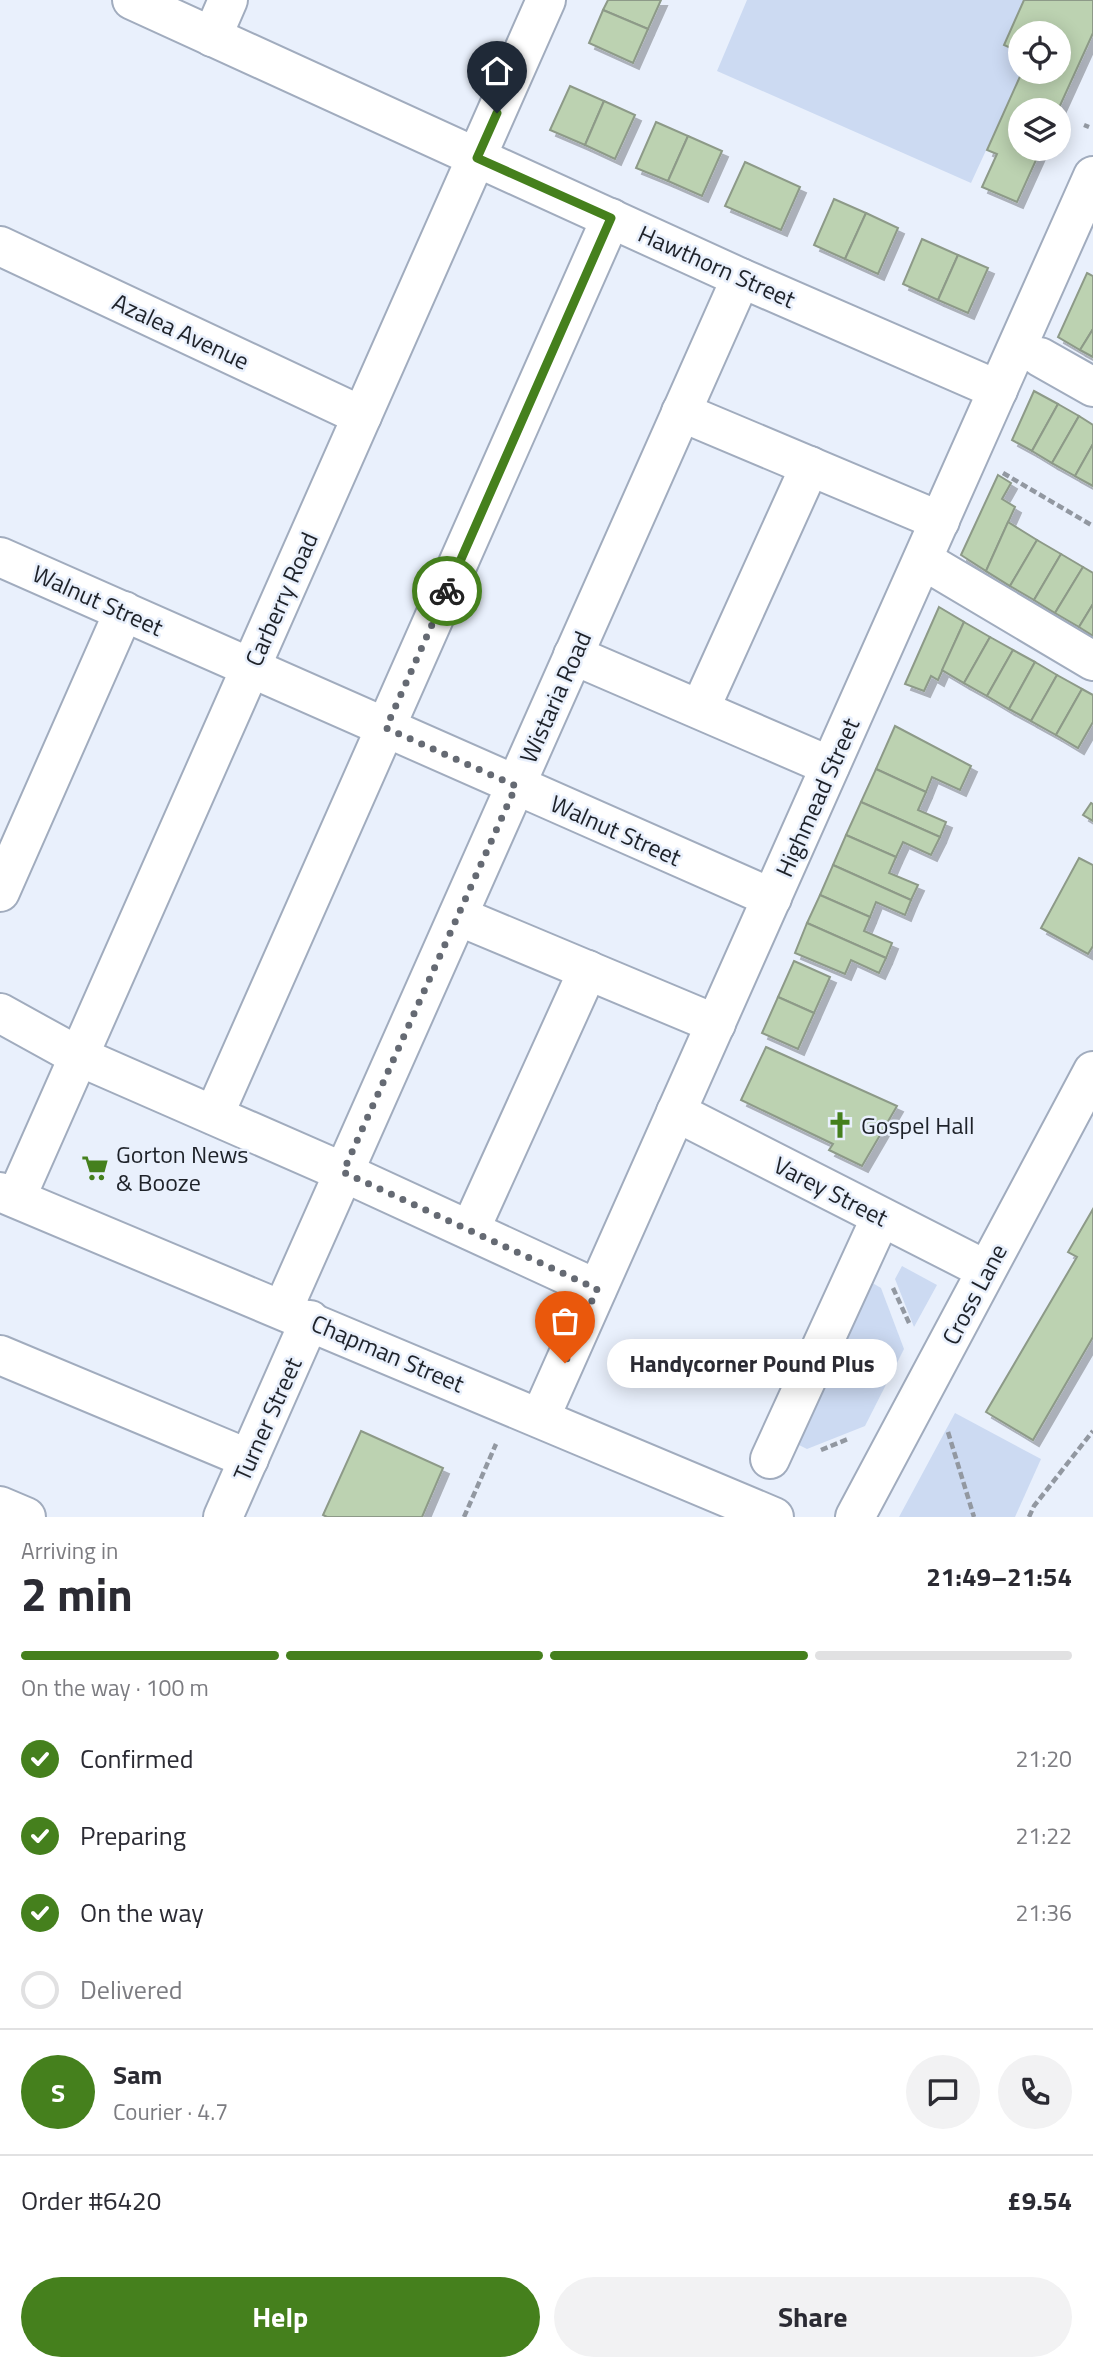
<!DOCTYPE html>
<html lang="en">
<head>
<meta charset="utf-8">
<style>
	body { margin:0; font-family:"Titillium Web",sans-serif; background:#f2f2f3; color:#2b2b33; height:100vh; display:flex; flex-direction:column; font-size:26px; white-space:nowrap }
	* { box-sizing:border-box; margin:0 }
	p { font-size:23px; color:#7c7c81 }
	.icon { flex:none; width:38px; height:38px; fill:none; stroke:currentColor; stroke-width:2; stroke-linecap:round; stroke-linejoin:round }
	.map { position:relative; height:1517px; overflow:hidden }
	.sheet { display:flex; flex-direction:column; background:#fff; flex:1 }
	.sheet>* { flex:none }
	.controls { position:absolute; left:1008px; top:21px; display:grid; gap:14px }
	.controls a { display:grid; place-items:center; width:63px; height:63px; border-radius:50%; background:#fff; box-shadow:0 4px 18px #0003; font-size:35px }
	.pin { position:absolute; display:grid; place-items:center; width:60px; height:60px; color:#fff; margin:-72px -30px; border-radius:50% 50% 50% 0; rotate:-45deg; box-shadow:0 0 7px #0007 }
	.pin .icon { rotate:45deg }
	.courier { position:absolute; display:grid; place-items:center; width:70px; height:70px; margin:-35px; border:5px solid #45801d; border-radius:50%; background:#fff; color:#222; box-shadow:0 2px 9px #0007 }
	.bubble { position:absolute; height:49px; border-radius:24px; background:#fff; box-shadow:0 4px 18px #0003; font-size:23px; font-weight:700; line-height:49px; text-align:center }
	.summary em { font-style:normal; font-weight:700 }
	.summary div { display:flex; flex-direction:column-reverse }
	.summary { display:flex; align-items:center; justify-content:space-between; height:119px; padding:0 21px }
	h1 { font-size:46px; font-weight:700; line-height:52px }
	.bar { display:grid; grid-template-columns:repeat(4,1fr); gap:10px 7px; align-content:center; height:84px; padding:0 21px }
	.bar i { height:9px; border-radius:5px; background:#e1e1e2 }
	.bar .on { background:#45801d }
	.bar p { grid-column:span 4 }
	.line { display:flex; align-items:center; gap:18px; padding:0 21px; border-top:2px solid #e1e1e2 }
	.line div { flex:1 }
	.round { display:grid; place-items:center; flex:none; width:74px; height:74px; border-radius:37px; background:#f2f2f3 }
	ol { padding:0 21px; list-style:none }
	li { display:flex; align-items:center; gap:21px; height:77px }
	li p { margin-inline-start:auto }
	li .icon { padding:7px; border-radius:50%; background:#45801d; color:#fff; stroke-width:4 }
	li:last-child { color:#7c7c81 }
	li i { width:38px; height:38px; border:4px solid #e1e1e2; border-radius:50% }
	.primary-button { display:flex; gap:14px; margin-top:auto; padding:14px 21px }
	.primary-button a { flex:1; height:80px; border-radius:42px; background:#45801d; color:#fff; font-size:28px; font-weight:700; line-height:80px; text-align:center }
	.primary-button a+a { background:#f2f2f3; color:#2b2b33 }
	.map>svg:first-child { display:block }
</style>
</head>
<body>
<div class="map">
<svg width="1093" height="1517" viewBox="0 0 1093 1517">
	<defs>
		<filter id="shadow"><feDropShadow dx="6" dy="6" stdDeviation="0" flood-color="#0004"/></filter>
	</defs>
	<rect width="100%" height="100%" fill="#e9f0fc"/>
	<!-- green -->
	<g fill="#ccdaf2">
		<path d="M747,0H1024L1004,44L1020,52V72H1022L971,183L717,71Z"/>
		<path d="M902,1266L937,1285L914,1327L895,1279Z"/>
		<path d="M869,1281L881,1288L904,1349L865,1426L807,1449L795,1443Z"/>
		<path d="M955,1413L1041,1459L1015,1517H899Z"/>
	</g>
	<!-- building -->
	<g fill="#bcd2b1" stroke="#8d9a88" stroke-width="2" filter="url(#shadow)">
		<path d="M608,0H661L648,29L603,10Z"/>
		<path d="M1024,0H1093V33L1058,110H1020V149H1041L1017,202L982,187L997,154L987,150L1022,72H1059V33H1020V52L1004,45Z"/>
		<path d="M603,10L648,29L633,63L589,43Z"/>
		<path d="M570,86L604,101L585,145L550,130Z"/>
		<path d="M604,101L635,115L615,159L585,145Z"/>
		<path d="M656,122L688,136L668,181L636,168Z"/>
		<path d="M688,136L722,151L702,196L668,181Z"/>
		<path d="M745,162L800,187L781,230L725,206Z"/>
		<path d="M834,199L866,213L845,259L814,245Z"/>
		<path d="M866,213L898,228L878,274L845,259Z"/>
		<path d="M922,239L958,255L938,300L903,284Z"/>
		<path d="M958,255L988,268L968,313L938,300Z"/>
		<path d="M1087,273L1093,276V329L1080,350L1058,337Z"/>
		<path d="M1093,329V357L1080,350Z"/>
		<path d="M1034,391L1058,404L1032,451L1012,440Z"/>
		<path d="M1058,404L1079,416L1052,463L1032,451Z"/>
		<path d="M1079,416L1093,425V444L1075,476L1052,463Z"/>
		<path d="M1093,444V486L1075,476Z"/>
		<path d="M998,475L1011,483L1002,499L1015,507L986,571L961,555Z"/>
		<path d="M1008,522L1037,540L1010,586L986,571Z"/>
		<path d="M1037,540L1061,554L1034,600L1010,586Z"/>
		<path d="M1061,554L1083,567L1055,613L1034,600Z"/>
		<path d="M1083,567L1093,573V604L1079,627L1055,613Z"/>
		<path d="M1093,604V636L1079,627Z"/>
		<path d="M939,607L964,622L938,680L931,676L924,691L905,684Z"/>
		<path d="M964,622L990,637L964,683L942,670Z"/>
		<path d="M990,637L1013,650L987,696L964,683Z"/>
		<path d="M1013,650L1035,662L1009,709L987,696Z"/>
		<path d="M1035,662L1057,675L1031,721L1009,709Z"/>
		<path d="M1057,675L1082,689L1056,735L1031,721Z"/>
		<path d="M1082,689L1093,695V722L1078,748L1056,735Z"/>
		<path d="M895,726L971,766L960,790L932,777L926,792L876,769Z"/>
		<path d="M876,769L926,792L918,810L946,822L940,837L861,802Z"/>
		<path d="M861,802L940,837L931,855L903,842L896,857L846,835Z"/>
		<path d="M1091,803L1093,804V821L1083,815Z"/>
		<path d="M846,835L896,857L889,873L918,885L911,900L833,865Z"/>
		<path d="M1079,858L1093,865V946L1088,954L1041,928Z"/>
		<path d="M833,865L911,900L905,915L876,902L870,917L820,895Z"/>
		<path d="M820,895L870,917L864,931L892,943L886,958L807,923Z"/>
		<path d="M807,923L886,958L879,973L851,960L845,974L795,953Z"/>
		<path d="M794,961L830,977L814,1013L778,997Z"/>
		<path d="M778,997L814,1013L798,1049L762,1033Z"/>
		<path d="M766,1047L897,1106L862,1166L829,1150L833,1144L741,1100Z"/>
		<path d="M1093,1209V1337L1033,1440L986,1412L1077,1257L1068,1252Z"/>
		<path d="M361,1431L443,1468L422,1517H327L323,1515Z"/>
	</g>
	<g fill="none" stroke-linecap="round" stroke-linejoin="round">
		<defs>
			<g id="minor">
				<path d="M132,0L741,278L998,390"/>
				<path d="M212,37L228,0"/>
				<path d="M0,246L362,416"/>
				<path d="M1040,357L1093,387"/>
				<path d="M681,412L940,521"/>
				<path d="M0,557L772,898"/>
				<path d="M923,560L1093,661"/>
				<path d="M573,655L830,766"/>
				<path d="M700,709L810,466"/>
				<path d="M0,892L124,611"/>
				<path d="M458,916L716,1024"/>
				<path d="M0,1013L78,1056L343,1172L597,1289"/>
				<path d="M676,1112L986,1270"/>
				<path d="M214,1115L611,218"/>
				<path d="M0,1192L774,1517"/>
				<path d="M16,1198L546,0"/>
				<path d="M470,1230L588,970"/>
				<path d="M283,1309L741,278"/>
				<path d="M0,1355L249,1459"/>
				<path d="M540,1418L1093,176"/>
				<path d="M770,1459L881,1217"/>
				<path d="M0,1506L26,1517"/>
				<path d="M223,1517L310,1320"/>
				<path d="M855,1517L1093,1071"/>
			</g>
		</defs>
		<!-- minor casing -->
		<use href="#minor" stroke="#a1acbe" stroke-width="42"/>
		<!-- path -->
		<g stroke="#9298a1" stroke-width="4.5" stroke-dasharray="7 3.5" stroke-linecap="butt">
			<path d="M1084,125L1089,127"/>
			<path d="M1003,473L1093,526"/>
			<path d="M893,1288L910,1325"/>
			<path d="M948,1432L974,1517"/>
			<path d="M821,1450L848,1439"/>
			<path d="M464,1517L496,1444"/>
			<path d="M1029,1517L1034,1506L1093,1431"/>
		</g>
		<!-- minor -->
		<use href="#minor" stroke="#fff" stroke-width="38"/>
	</g>
	<g fill="none" stroke-linecap="round" stroke-linejoin="round">
		<!-- done -->
		<path stroke="#656a73" stroke-width="7" stroke-dasharray="0 12.6" d="M447,591L386,728L516,786L343,1172L597,1289L565,1363"/>
		<!-- route -->
		<path stroke="#45801d" stroke-width="9" d="M447,591L611,218L477,158L497,113"/>
	</g>
	<!-- icons -->
	<defs>
		<symbol id="church-bare" viewBox="-9 -9 18 18"><path d="M-1.2-6h2.4v3.5h3.3v2.4h-3.3V6h-2.4V-.1h-3.3v-2.4h3.3Z" fill="#45801d" stroke="#e9f0fc" stroke-width="2.5" paint-order="stroke"/></symbol>
		<symbol id="supermarket-bare" viewBox="-9 -9 18 18"><path d="M-6-5.5h2.5l.6 2H6L4.5 2H-2.5L-4.4-4H-6ZM-1.5 3.2a1.3 1.3 0 1 0 .1 0ZM3 3.2a1.3 1.3 0 1 0 .1 0Z" fill="#45801d" stroke="#e9f0fc" stroke-width="2.5" paint-order="stroke"/></symbol>
	</defs>
	<g fill-rule="evenodd">
		<use href="#church-bare" x="821" y="1106" width="38" height="38"/>
		<use href="#supermarket-bare" x="76" y="1149" width="38" height="38"/>
	</g>
	<g text-anchor="middle" dominant-baseline="central" stroke-width="5" stroke-linejoin="round" paint-order="stroke">
		<!-- street labels -->
		<g font-size="24" fill="#1e2229" stroke="#e9f0fc">
			<text transform="translate(717 266) rotate(24)">Hawthorn Street</text>
			<text transform="translate(181 331) rotate(25)">Azalea Avenue</text>
			<text transform="translate(281 599) rotate(-66)">Carberry Road</text>
			<text transform="translate(98 600) rotate(24)">Walnut Street</text>
			<text transform="translate(555 697) rotate(-66)">Wistaria Road</text>
			<text transform="translate(817 797) rotate(-66)">Highmead Street</text>
			<text transform="translate(616 830) rotate(24)">Walnut Street</text>
			<text transform="translate(831 1191) rotate(27)">Varey Street</text>
			<text transform="translate(974 1294) rotate(-62)">Cross Lane</text>
			<text transform="translate(388 1353) rotate(23)">Chapman Street</text>
			<text transform="translate(267 1419) rotate(-66)">Turner Street</text>
		</g>
		<!-- poi labels -->
		<g font-size="24" fill="#1e2229" stroke="#e9f0fc" text-anchor="start">
			<text x="861" y="1125">Gospel Hall</text>
			<text x="116" y="1154">Gorton News<tspan x="116" dy="28">&amp; Booze</tspan></text>
		</g>
	</g>
</svg>
<div class="controls">
<a><svg class="icon" aria-label="locate" viewBox="0 0 24 24"><circle cx="12" cy="12" r="6"/><path d="M12 2v4M12 18v4M2 12h4M18 12h4"/></svg></a>
<a><svg class="icon" aria-label="layers" viewBox="0 0 24 24"><path d="M12 4l9 5-9 5-9-5zM3 14l9 5 9-5"/></svg></a>
</div>
<div class="pin" style="left:565px;top:1363px;background:#ea580c"><svg class="icon" aria-label="bag" viewBox="0 0 24 24"><path d="M5 8h14l-1 12H6zM9 8a3 3 0 0 1 6 0"/></svg></div>
<div class="pin" style="left:497px;top:113px;background:#1f2937"><svg class="icon" aria-label="home" viewBox="0 0 24 24"><path d="M3 11l9-7 9 7M6 9v11h12V9"/></svg></div>
<div class="courier" style="left:447px;top:591px"><svg class="icon" aria-label="bike" viewBox="0 0 24 24"><circle cx="6" cy="16" r="4"/><circle cx="18" cy="16" r="4"/><path d="M6 16l4-8h5l3 8M10 8l3 8H6M13 5h3"/></svg></div>
<div class="bubble" style="left:607px;top:1339px;width:290px">Handycorner Pound Plus</div>
</div>
<section class="sheet">
<div class="summary"><div><h1>2 min</h1><p>Arriving in</p></div><em>21:49–21:54</em></div>
<div class="bar"><i class="on"></i><i class="on"></i><i class="on"></i><i></i><p>On the way · 100 m</p></div>
<ol>
<li><svg class="icon" aria-label="check" viewBox="0 0 24 24"><path d="M5 12l5 5 9-10"/></svg>Confirmed<p>21:20</p></li>
<li><svg class="icon" aria-label="check" viewBox="0 0 24 24"><path d="M5 12l5 5 9-10"/></svg>Preparing<p>21:22</p></li>
<li><svg class="icon" aria-label="check" viewBox="0 0 24 24"><path d="M5 12l5 5 9-10"/></svg>On the way<p>21:36</p></li>
<li><i></i>Delivered</li>
</ol>
<div class="line" style="height:126px"><b class="round" style="background:#45801d;color:#fff">S</b><div><b>Sam</b><p>Courier · 4.7</p></div><a class="round"><svg class="icon" aria-label="chat" viewBox="0 0 24 24"><path d="M4 5h16v11H9l-5 4z"/></svg></a><a class="round"><svg class="icon" aria-label="phone" viewBox="0 0 24 24"><path d="M5 4h4l2 5-3 2q2 4 5 5l2-3 5 2v4C11 20 4 13 5 4z"/></svg></a></div>
<div class="line" style="height:91px"><div>Order #6420</div><b>£9.54</b></div>
<div class="primary-button"><a>Help</a><a>Share</a></div>
</section>
</body>
</html>
